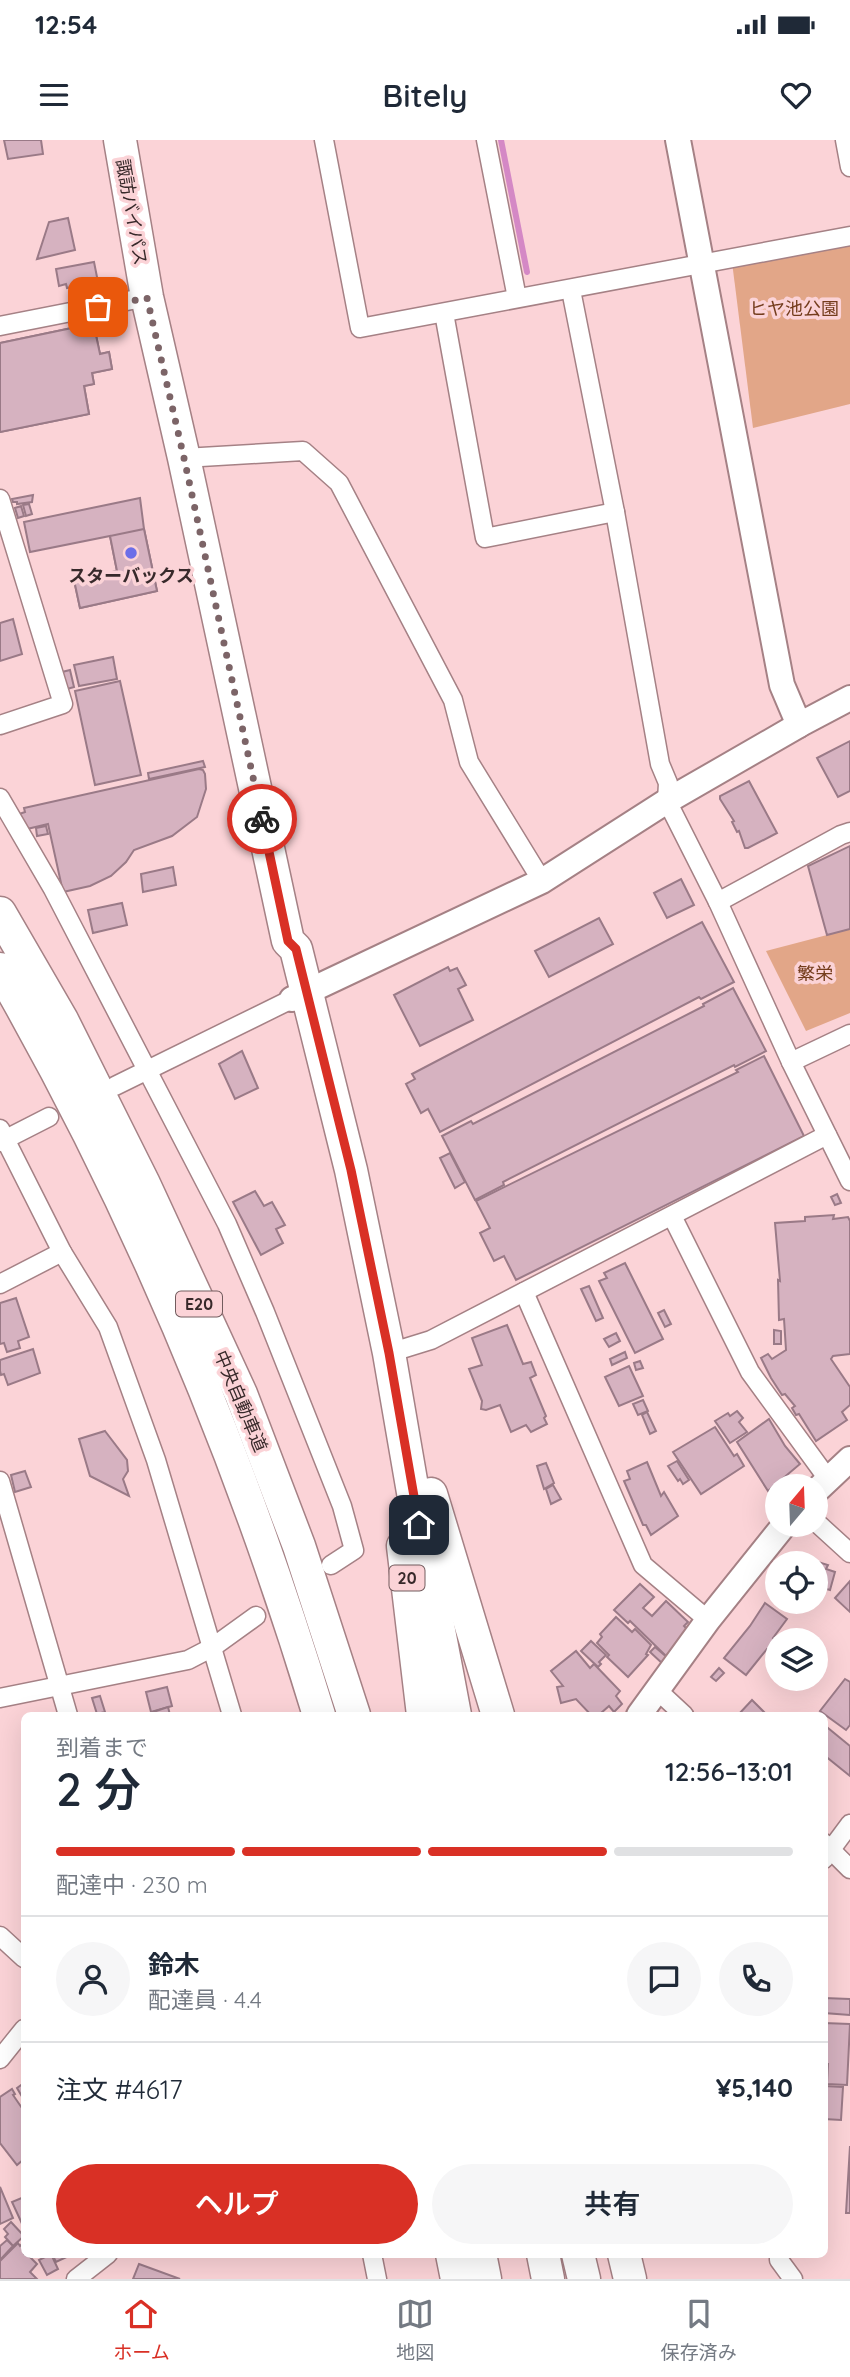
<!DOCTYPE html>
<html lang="ja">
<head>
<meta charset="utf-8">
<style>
	body { margin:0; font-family:Quicksand,"Noto Sans JP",sans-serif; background:#f6f6f7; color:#1f2937; height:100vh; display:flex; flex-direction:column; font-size:26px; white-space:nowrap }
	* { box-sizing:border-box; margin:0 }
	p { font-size:23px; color:#747a83 }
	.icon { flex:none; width:38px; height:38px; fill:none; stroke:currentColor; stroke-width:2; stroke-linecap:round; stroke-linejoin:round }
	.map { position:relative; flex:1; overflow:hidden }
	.drawer { position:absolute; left:21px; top:1572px; width:807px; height:546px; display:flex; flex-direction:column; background:#fff; border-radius:10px; box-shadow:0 7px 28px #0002 }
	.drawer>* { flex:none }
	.needle { width:46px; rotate:19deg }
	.buttons { position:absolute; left:765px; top:1334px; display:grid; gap:14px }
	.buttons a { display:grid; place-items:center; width:63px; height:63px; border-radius:50%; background:#fff; box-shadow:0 7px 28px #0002; font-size:35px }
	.pin { position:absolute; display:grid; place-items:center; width:60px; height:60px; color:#fff; margin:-30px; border-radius:14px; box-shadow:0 4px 10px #0006 }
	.courier { position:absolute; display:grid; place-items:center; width:70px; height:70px; margin:-35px; border:5px solid #d93025; border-radius:50%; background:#fff; color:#222; box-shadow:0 2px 9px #0007 }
	.overview em { font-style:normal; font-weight:600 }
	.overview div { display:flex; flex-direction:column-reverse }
	.overview { display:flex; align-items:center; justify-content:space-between; height:119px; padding:0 35px }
	h1 { font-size:46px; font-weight:600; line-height:52px }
	.bar { display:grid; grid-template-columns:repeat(4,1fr); gap:10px 7px; align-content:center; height:84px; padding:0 35px }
	.bar i { height:9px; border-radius:5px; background:#e0e1e3 }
	.bar .selected { background:#d93025 }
	.bar p { grid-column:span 4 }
	.line { display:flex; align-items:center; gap:18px; padding:0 35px; border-top:2px solid #e0e1e3 }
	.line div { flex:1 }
	.round { display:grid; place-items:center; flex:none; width:74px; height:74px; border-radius:37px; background:#f6f6f7 }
	.primary-button { display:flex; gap:14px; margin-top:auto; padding:14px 35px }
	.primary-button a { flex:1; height:80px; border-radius:42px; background:#d93025; color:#fff; font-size:28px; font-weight:600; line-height:80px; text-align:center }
	.primary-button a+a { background:#f6f6f7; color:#1f2937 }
	.status { display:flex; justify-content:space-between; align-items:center; height:49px; padding:0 35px; background:#fff; direction:ltr }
	.status svg { height:19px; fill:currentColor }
	header { display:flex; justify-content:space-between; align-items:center; height:91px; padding:0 35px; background:#fff; font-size:32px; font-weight:600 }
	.menu { display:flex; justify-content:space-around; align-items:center; height:98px; border-top:2px solid #e0e1e3; background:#fff; font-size:19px; color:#747a83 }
	.menu a { display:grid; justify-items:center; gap:4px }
	.menu .selected { color:#d93025 }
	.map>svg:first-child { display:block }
</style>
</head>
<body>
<div class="status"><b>12:54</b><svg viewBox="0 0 49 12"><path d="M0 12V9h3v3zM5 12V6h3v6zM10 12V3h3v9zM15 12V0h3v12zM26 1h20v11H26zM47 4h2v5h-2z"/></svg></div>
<header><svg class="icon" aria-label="menu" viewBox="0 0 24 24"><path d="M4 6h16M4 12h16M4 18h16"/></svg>Bitely<svg class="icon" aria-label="heart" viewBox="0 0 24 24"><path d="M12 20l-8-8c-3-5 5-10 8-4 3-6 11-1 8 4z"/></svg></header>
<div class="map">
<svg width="850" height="2139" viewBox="0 0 850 2139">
	<rect width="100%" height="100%" fill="#fbd3d7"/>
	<!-- green -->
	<g fill="#e2a688">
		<path d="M850,101V264L753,288L732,122Z"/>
		<path d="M850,789V873L806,891L766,811Z"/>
	</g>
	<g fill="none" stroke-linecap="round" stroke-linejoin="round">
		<!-- stream -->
		<path stroke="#d488c5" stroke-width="6" d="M501,0L527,132"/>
	</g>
	<!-- building -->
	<g fill="#d6b2c0" stroke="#9a7a87" stroke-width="2">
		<path d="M4,0H41L43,14L8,19Z"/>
		<path d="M68,78L75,110L37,119L49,82Z"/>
		<path d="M94,122L98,142L67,148L66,144L59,146L56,129Z"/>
		<path d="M94,186L100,214L109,212L112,229L92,233L94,244L84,246L89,274L0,292V203L72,188L73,191Z"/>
		<path d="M94,186L100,214L109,212L112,229L92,233L94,244L84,246L89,274L0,292V203L72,188L73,191Z"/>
		<path d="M33,355L32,362L17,364V362H13L12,359Z"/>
		<path d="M140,358L144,389L157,451L80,468L74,440L117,431L110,396L30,412L24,382Z"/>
		<path d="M29,364L32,374L26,376L23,365Z"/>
		<path d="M21,366L24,376L18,378L15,368Z"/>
		<path d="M144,389L157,451L80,468L74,440L117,431L110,396Z"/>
		<path d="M13,479L22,514L0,521V483Z"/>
		<path d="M113,517L117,539L79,546L74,525Z"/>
		<path d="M70,530L74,547L67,549L62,532Z"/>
		<path d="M120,541L141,635L95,645L75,551Z"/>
		<path d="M850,601V651L838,657L817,618Z"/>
		<path d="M203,621L205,627L149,639L148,633Z"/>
		<path d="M199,629L203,630L205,634L206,649L197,677L172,696L134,710L126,722L111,736L90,746L63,752L48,684L27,689L19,674L25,672L24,668Z"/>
		<path d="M749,641L777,693L748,708H745L739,691L737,692L732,682L734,681L720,659V656Z"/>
		<path d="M46,686L48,694L37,696L36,688Z"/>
		<path d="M850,706V789L827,795L808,726Z"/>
		<path d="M173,727L176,745L143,752L141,734Z"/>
		<path d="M681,739L694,765L667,778L654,753Z"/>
		<path d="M122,763L127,785L93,793L88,770Z"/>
		<path d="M599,778L613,804L549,837L535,811Z"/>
		<path d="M702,782L734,842L701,859L699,857L440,992L428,969L421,973L406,944L415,939L412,934Z"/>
		<path d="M448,827L450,831L457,828L466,845L458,849L473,880L420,906L394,855Z"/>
		<path d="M733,848L766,911L735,927L734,925L503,1042L504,1045L475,1060L442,996L471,981L473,984L704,866L703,864Z"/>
		<path d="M242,911L258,948L235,959L219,924Z"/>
		<path d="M764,916L804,996L516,1140L504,1116L494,1121L480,1093L490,1088L476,1061L738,932L736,930Z"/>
		<path d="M450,1013L465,1042L455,1048L440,1018Z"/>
		<path d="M255,1051L264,1066L272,1062L285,1085L276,1089L283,1103L261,1115L233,1062Z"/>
		<path d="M837,1054L841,1063L835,1065L831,1057Z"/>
		<path d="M834,1075L833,1079L848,1077L850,1081V1214L833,1216L831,1219L850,1247V1265L842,1272L847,1280L816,1301L799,1274L796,1275L792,1268L795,1266L785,1254L782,1255L771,1238L761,1218L768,1214L772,1219L786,1210L784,1179L779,1180L778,1140L780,1141L775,1083L805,1081V1077Z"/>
		<path d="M625,1123L663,1199L635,1213L599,1141L607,1138L604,1133Z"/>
		<path d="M589,1146L603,1178L596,1181L581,1149Z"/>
		<path d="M16,1158L29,1197L18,1201L20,1208L7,1212L4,1203L0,1204V1163Z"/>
		<path d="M664,1170L671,1184L665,1187L658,1173Z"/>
		<path d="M507,1185L523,1224L531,1222L536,1235L530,1238L546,1276L544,1278L547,1284L531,1292L526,1285L511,1292L500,1265L486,1270L481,1269L482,1261L469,1229L482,1225L472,1198Z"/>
		<path d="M774,1190L781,1191V1204H774Z"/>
		<path d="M616,1193L620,1201L609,1207L604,1199Z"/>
		<path d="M33,1209L40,1233L8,1245L4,1234L1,1235L0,1231V1220Z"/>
		<path d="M625,1212L627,1218L612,1225L610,1219Z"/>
		<path d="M640,1221L643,1228L636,1230L634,1223Z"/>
		<path d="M629,1226L643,1256L619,1266L605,1237Z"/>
		<path d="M643,1260L648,1271L638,1275L633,1264Z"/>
		<path d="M737,1271L743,1278L739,1282L747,1292L730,1303L715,1281L728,1273L730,1276Z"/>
		<path d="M647,1272L656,1291L650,1294L642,1275Z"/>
		<path d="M769,1279L785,1306L800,1324L768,1351L737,1302Z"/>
		<path d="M715,1287L734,1316L737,1314L744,1326L701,1354L673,1312Z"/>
		<path d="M105,1291L127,1320L128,1331L123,1339L129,1356L90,1336L79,1299Z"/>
		<path d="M677,1321L689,1340L683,1344L680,1339L678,1341L668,1326Z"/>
		<path d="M647,1322L661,1356L664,1352L678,1376L651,1395L646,1385H643L624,1341L630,1339L627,1331Z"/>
		<path d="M546,1323L554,1343L544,1349L537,1326Z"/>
		<path d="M25,1331L31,1347L15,1352L11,1335Z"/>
		<path d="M553,1345L561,1359L551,1364L546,1349Z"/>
		<path d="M805,1418L828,1425L826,1429L835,1432L830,1450L816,1446V1423H803Z"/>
		<path d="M850,1441V1472L835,1458Z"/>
		<path d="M640,1444L654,1457L643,1468L652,1476L666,1461L688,1482L684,1486L690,1492L666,1516L630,1481L628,1483L614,1470Z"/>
		<path d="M765,1463L787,1479L773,1498L777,1501V1511L774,1514L767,1509L746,1535L724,1518L750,1486Z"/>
		<path d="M616,1477L632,1492L635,1489L651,1505L646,1514L648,1515L628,1537L607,1517L609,1515L597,1503L602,1497L600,1494Z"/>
		<path d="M591,1501L606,1515L599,1522L601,1524L598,1527L581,1511Z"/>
		<path d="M655,1507L669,1519L664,1525L650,1512Z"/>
		<path d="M576,1511L590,1528L594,1524L620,1551L616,1556L622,1564L614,1572L609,1566L601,1573L591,1575L576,1559L561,1563L557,1547L563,1546L551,1531Z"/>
		<path d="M719,1528L724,1533L716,1541L711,1537Z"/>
		<path d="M845,1539L850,1542V1585L846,1590L820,1571Z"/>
		<path d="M167,1547L172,1566L151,1572L146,1552Z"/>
		<path d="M100,1556L105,1572L97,1574L92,1558Z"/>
		<path d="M752,1560L767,1575H738Z"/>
		<path d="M168,1567L170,1575H154L153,1572Z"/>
		<path d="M828,1588L850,1606V1636L824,1615V1593Z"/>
		<path d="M824,1858L850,1859V1875L824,1873Z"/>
		<path d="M824,1883L850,1884L847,1945L827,1944L828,1924H824Z"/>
		<path d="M24,1943V1960L17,1948Z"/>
		<path d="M824,1946L843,1947L841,1980L824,1979Z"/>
		<path d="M12,1949L15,1954L13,1955L24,1971V2019L17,2025L0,2003V1957Z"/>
		<path d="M850,2006V2073H846Z"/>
		<path d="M0,2047L13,2078L0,2084Z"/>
		<path d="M24,2057V2088L12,2062Z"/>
		<path d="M11,2082L24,2096L13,2106L5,2097L8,2094L4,2089Z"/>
		<path d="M7,2100L13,2106L0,2120V2106Z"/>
		<path d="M24,2102V2114H30L29,2116L37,2124L30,2132L37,2139H0V2121L18,2103L20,2106Z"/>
		<path d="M51,2114L58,2129L47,2135L39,2120Z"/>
		<path d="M52,2114H73L56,2122Z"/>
		<path d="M139,2124L180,2139H133Z"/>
	</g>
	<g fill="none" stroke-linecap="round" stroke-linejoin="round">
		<defs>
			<g id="street">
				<path d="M324,0L360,188L850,96"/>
				<path d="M486,0L517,158"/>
				<path d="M845,0L850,27"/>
				<path d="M571,150L615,372L660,624L668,643L667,661L718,762L791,922L850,1041"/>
				<path d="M444,173L485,398L615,372"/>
				<path d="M0,186L147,157"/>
				<path d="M184,318L303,311L339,343L453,560L469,622L542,741"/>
				<path d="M0,359L63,564L0,585"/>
				<path d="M0,658L53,749L227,1084L265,1172L342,1366L354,1410L331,1425"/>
				<path d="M718,762L841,695L850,692"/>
				<path d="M791,922L850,894"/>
				<path d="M115,946L292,859"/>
				<path d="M0,989L62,1112L108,1187L156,1320L232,1575"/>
				<path d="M0,1002L49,977"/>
				<path d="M672,1076L750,1232L828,1339"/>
				<path d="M0,1144L62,1112"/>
				<path d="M524,1152L643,1425L708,1480"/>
				<path d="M389,1213L431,1200L827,995"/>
				<path d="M0,1341L68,1575"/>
				<path d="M816,1382L850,1413"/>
				<path d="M656,1549L684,1575"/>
				<path d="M0,1558L188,1520L213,1507L256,1476"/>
				<path d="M824,1703L850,1729"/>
				<path d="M824,1719L850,1684"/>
				<path d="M0,1796L24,1818"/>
				<path d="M0,1919L24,1889"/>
				<path d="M372,2114L377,2139"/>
				<path d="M779,2114V2120L793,2139"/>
				<path d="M76,2139L108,2114"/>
			</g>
			<g id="secondary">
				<path d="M678,0L782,545L799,585"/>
				<path d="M292,859L542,741L667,661L799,585L850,558"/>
				<path d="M816,1351L850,1319"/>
				<path d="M639,1575L708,1480L785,1384"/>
			</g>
			<g id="highway">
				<path d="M120,0L147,157L184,318L288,801L296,809L351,1030L389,1213L414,1358L455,1575"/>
				<path d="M0,773L62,880L144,1044L241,1254L299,1406L354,1575"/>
				<path d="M0,829C135,1063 241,1317 319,1575"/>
				<path d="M431,1354L498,1575"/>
				<path d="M403,1406L423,1575"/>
				<path d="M452,2114L457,2139"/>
				<path d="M480,2114L485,2139"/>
				<path d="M543,2114L548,2139"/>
				<path d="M578,2114L584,2139"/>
				<path d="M624,2114L630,2139"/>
			</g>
		</defs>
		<!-- street casing -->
		<use href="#street" stroke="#a58185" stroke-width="21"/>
		<!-- secondary casing -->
		<use href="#secondary" stroke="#a58185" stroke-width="28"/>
		<!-- highway casing -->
		<use href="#highway" stroke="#a58185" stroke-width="35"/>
		<!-- street -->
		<use href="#street" stroke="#fff" stroke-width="18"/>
		<!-- secondary -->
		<use href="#secondary" stroke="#fff" stroke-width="24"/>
		<!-- highway -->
		<use href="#highway" stroke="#fff" stroke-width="32"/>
	</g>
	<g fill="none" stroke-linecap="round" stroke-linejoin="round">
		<!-- done -->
		<path stroke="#7c6467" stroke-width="7" stroke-dasharray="0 12.6" d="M98,167L147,158L184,318L262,679"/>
		<!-- route -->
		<path stroke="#d93025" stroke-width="9" d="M262,679L288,801L296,809L351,1030L389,1213L419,1385"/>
	</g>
	<!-- markers -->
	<circle fill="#6c6ee8" stroke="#fbd3d7" stroke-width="2.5" cx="131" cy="413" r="7"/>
	<g text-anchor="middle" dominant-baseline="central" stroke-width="7" stroke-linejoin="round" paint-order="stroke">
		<!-- shield labels -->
		<g fill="#fbd3d7" stroke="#725c5e" stroke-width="2">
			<rect x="176" y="1151.5" width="46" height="25" rx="5"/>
			<rect x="389.5" y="1425.5" width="35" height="25" rx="5"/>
		</g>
		<g font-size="16" font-weight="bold" fill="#37292a">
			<text x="199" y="1164">E20</text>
			<text x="407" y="1438">20</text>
		</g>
		<!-- street labels -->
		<g font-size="18" fill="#37292a" stroke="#fbd3d7">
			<text transform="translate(132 72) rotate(80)">諏訪バイパス</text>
			<text transform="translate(241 1261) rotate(67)">中央自動車道</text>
		</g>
		<!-- park labels -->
		<g font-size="18" fill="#743c1c" stroke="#fbd3d7">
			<text x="794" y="168">ヒヤ池公園</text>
			<text x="815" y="833">繁栄</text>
		</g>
		<!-- poi labels -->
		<g font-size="18" font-weight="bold" fill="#37292a" stroke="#fbd3d7">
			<text x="131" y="435">スターバックス</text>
		</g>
	</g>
</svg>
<div class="buttons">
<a><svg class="needle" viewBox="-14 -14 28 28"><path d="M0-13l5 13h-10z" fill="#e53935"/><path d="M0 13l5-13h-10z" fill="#747a83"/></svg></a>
<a><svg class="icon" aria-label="locate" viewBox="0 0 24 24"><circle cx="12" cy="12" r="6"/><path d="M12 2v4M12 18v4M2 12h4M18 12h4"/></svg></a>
<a><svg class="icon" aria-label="layers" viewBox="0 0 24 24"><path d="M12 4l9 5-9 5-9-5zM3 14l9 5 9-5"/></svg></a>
</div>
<div class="pin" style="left:98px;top:167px;background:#ea580c"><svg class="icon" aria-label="bag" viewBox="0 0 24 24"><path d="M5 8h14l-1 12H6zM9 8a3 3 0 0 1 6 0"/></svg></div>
<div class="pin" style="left:419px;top:1385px;background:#1f2937"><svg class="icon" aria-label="home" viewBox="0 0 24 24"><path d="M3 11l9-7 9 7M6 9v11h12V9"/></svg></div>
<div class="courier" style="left:262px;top:679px"><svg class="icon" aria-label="bike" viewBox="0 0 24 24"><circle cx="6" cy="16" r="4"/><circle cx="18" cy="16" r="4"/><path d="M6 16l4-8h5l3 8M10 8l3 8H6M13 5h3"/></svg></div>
<section class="drawer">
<div class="overview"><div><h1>2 分</h1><p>到着まで</p></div><em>12:56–13:01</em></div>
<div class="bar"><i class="selected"></i><i class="selected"></i><i class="selected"></i><i></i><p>配達中 · 230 m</p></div>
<div class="line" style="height:126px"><a class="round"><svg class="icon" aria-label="person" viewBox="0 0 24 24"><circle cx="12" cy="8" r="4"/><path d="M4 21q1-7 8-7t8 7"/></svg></a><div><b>鈴木</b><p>配達員 · 4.4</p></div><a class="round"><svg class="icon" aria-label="chat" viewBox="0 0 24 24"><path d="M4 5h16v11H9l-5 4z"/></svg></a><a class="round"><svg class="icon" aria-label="phone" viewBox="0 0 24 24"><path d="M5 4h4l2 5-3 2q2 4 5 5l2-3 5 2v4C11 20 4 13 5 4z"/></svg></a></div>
<div class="line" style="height:91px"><div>注文 #4617</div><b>¥5,140</b></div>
<div class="primary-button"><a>ヘルプ</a><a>共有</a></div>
</section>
</div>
<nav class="menu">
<a class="selected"><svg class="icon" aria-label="home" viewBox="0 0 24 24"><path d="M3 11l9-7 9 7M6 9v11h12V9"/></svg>ホーム</a>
<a><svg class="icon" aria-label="map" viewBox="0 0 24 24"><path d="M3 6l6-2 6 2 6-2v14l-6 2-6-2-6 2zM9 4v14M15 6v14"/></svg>地図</a>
<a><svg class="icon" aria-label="saved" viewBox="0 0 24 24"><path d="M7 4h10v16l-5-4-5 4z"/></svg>保存済み</a>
</nav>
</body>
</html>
